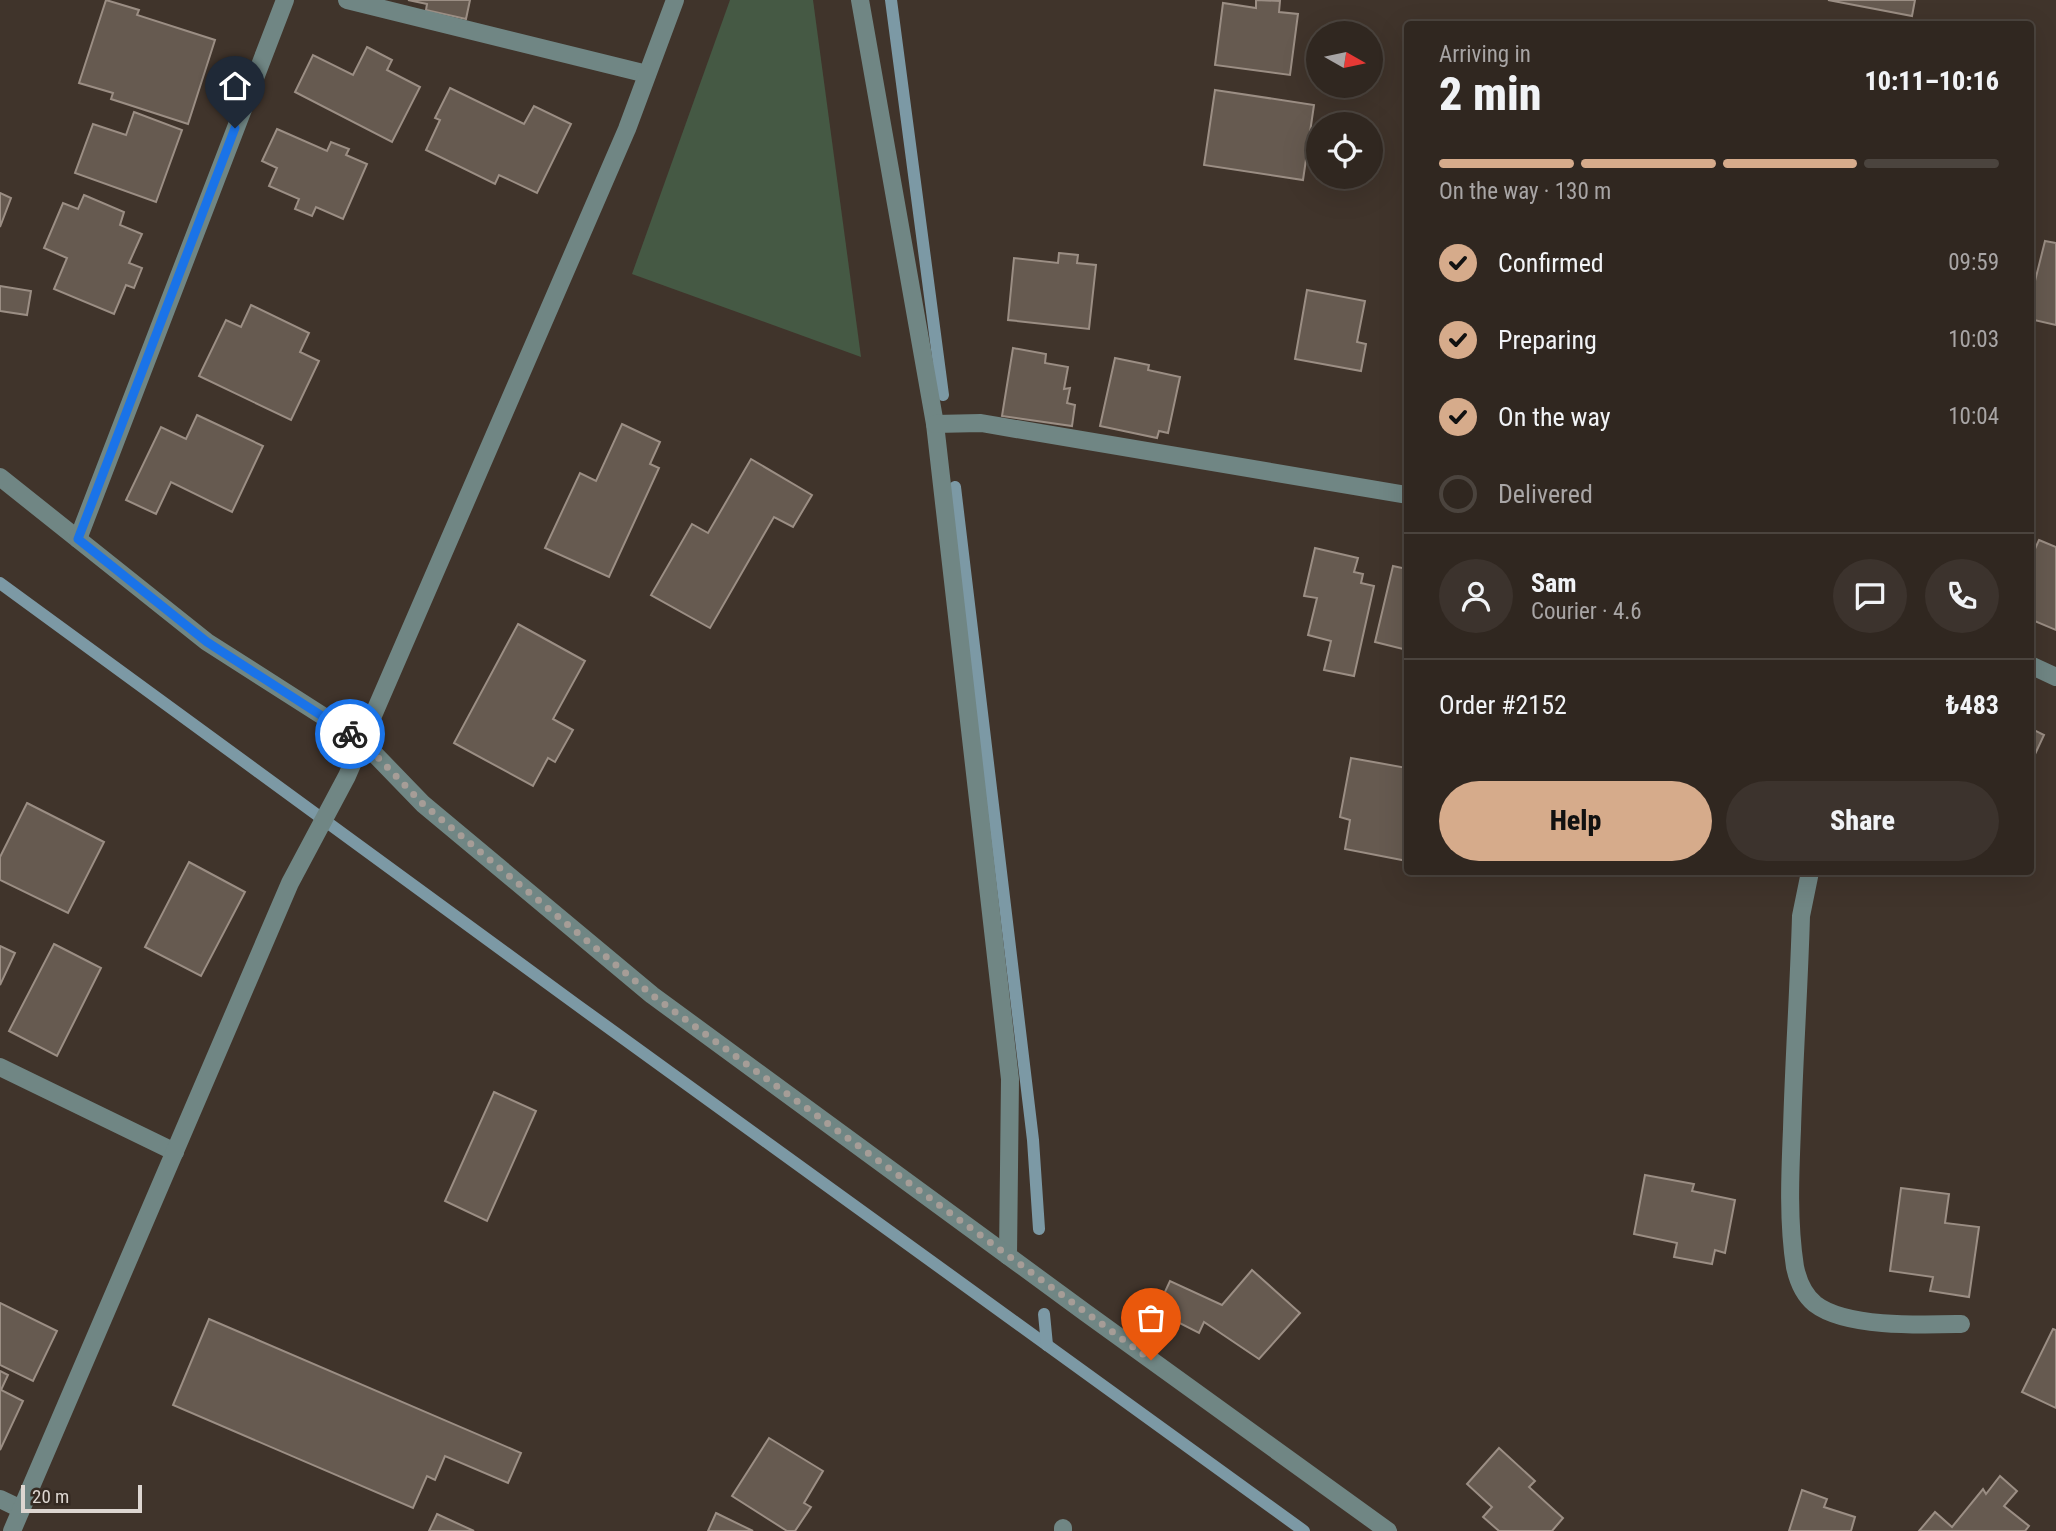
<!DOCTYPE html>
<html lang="en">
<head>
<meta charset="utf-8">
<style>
	body { margin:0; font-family:"Roboto Condensed",sans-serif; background:#3c332d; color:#f1f3f6; height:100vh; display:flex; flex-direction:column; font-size:26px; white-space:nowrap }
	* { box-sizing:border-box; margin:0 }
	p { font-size:23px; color:#a8a5a5 }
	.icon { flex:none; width:38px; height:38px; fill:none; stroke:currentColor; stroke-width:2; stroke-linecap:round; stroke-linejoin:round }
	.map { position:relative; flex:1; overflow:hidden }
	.side { position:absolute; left:1404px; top:21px; width:630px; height:854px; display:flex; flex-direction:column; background:#302720; border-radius:7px; box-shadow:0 7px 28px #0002,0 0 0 2px #4b443e }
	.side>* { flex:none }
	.needle { width:46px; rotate:99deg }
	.controls { position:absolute; left:1306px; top:21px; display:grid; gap:14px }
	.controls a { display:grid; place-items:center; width:77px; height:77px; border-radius:50%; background:#302720; box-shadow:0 7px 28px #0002,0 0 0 2px #4b443e; font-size:35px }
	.scale { position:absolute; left:21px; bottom:18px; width:121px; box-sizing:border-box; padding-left:7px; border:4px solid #ddd6d1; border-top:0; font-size:19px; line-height:24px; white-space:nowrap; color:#ddd6d1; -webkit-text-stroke:5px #352a22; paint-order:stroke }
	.pin { position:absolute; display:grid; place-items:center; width:60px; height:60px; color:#fff; margin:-72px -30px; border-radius:50% 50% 50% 0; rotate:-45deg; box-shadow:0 0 7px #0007 }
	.pin .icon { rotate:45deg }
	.courier { position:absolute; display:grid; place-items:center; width:70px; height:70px; margin:-35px; border:5px solid #1a73e8; border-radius:50%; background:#fff; color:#222; box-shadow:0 2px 9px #0007 }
	.head em { font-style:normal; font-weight:800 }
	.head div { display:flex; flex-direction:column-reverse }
	.head { display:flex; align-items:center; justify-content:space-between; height:119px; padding:0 35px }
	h1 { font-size:46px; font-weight:800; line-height:52px }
	.bar { display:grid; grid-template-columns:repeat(4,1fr); gap:10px 7px; align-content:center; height:84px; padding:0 35px }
	.bar i { height:9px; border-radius:5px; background:#4b443e }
	.bar .on { background:#d6ab8b }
	.bar p { grid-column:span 4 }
	.line { display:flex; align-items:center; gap:18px; padding:0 35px; border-top:2px solid #4b443e }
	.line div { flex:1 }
	.round { display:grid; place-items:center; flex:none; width:74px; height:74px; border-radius:37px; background:#3c332d }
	ol { padding:0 35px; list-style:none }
	li { display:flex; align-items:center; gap:21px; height:77px }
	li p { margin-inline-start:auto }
	li .icon { padding:7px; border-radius:50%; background:#d6ab8b; color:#111; stroke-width:4 }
	li:last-child { color:#a8a5a5 }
	li i { width:38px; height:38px; border:4px solid #4b443e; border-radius:50% }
	.action { display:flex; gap:14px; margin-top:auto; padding:14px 35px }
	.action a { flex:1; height:80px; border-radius:42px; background:#d6ab8b; color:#111; font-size:28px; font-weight:800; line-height:80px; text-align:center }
	.action a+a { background:#3c332d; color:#f1f3f6 }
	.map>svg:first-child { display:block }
</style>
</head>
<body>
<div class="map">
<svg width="2056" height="1531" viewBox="0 0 2056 1531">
	<rect width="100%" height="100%" fill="#40342b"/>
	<!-- green -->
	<path fill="#455944" d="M730,0H813L861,357L632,274Z"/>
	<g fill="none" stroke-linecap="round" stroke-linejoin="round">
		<!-- stream -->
		<g stroke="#7c99a5" stroke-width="12">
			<path d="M891,0L943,395"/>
			<path d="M955,487L1033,1140L1039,1229"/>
			<path d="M0,583L577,1005L1304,1531"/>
			<path d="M1044,1314L1047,1345"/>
		</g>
	</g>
	<!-- building -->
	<g fill="#665a50" stroke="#9b8e84" stroke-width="2">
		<path d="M106,0L139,10L137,15L215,40L188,124L111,99L113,93L79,83Z"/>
		<path d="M408,0H470L466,19L426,10L427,4Z"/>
		<path d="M1256,0L1280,1L1279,12L1298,14L1290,75L1215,65L1223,3L1256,8Z"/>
		<path d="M1828,0H1915L1912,16Z"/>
		<path d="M367,47L392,60L387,70L420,87L392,142L295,92L313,55L353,75Z"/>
		<path d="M450,88L524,124L534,106L571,124L537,193L499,175L495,184L426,150L440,120L435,118Z"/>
		<path d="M1215,90L1314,105L1303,180L1204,165Z"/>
		<path d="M134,112L182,130L156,202L75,173L93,124L126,135Z"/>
		<path d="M277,129L327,151L331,142L349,149L346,155L367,164L343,219L316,207L312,216L295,209L299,199L269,186L277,168L262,161Z"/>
		<path d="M0,193L11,198L0,227Z"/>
		<path d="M84,195L124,212L120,225L142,234L129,263L142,268L134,288L126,285L114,314L54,289L67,258L44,248L63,203L78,209Z"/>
		<path d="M2045,241L2056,243V325L2030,319V301Z"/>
		<path d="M1059,253L1078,255L1077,263L1096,265L1089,329L1008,320L1014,258L1058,263Z"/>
		<path d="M0,286L31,291L27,315L0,311Z"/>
		<path d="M1307,290L1365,301L1357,342L1366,344L1361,371L1295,359Z"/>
		<path d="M251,305L309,333L300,352L319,361L291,420L199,376L226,320L241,327Z"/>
		<path d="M1013,348L1046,354L1045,363L1068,367L1064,389L1070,388L1067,403L1075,405L1072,426L1002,416Z"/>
		<path d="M1115,358L1149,365L1148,370L1180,377L1168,433L1159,431L1157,438L1100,426Z"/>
		<path d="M197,415L263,446L232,512L171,482L156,514L126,500L161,427L186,439Z"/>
		<path d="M622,424L660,442L650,464L659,468L609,577L545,548L580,473L596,481Z"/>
		<path d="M751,459L812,495L793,527L774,517L710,628L651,595L692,524L708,533Z"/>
		<path d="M2039,540L2056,547V630L2030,619V560Z"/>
		<path d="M1315,548L1358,558L1354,572L1363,574L1361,583L1374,586L1354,676L1324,670L1331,641L1308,635L1317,598L1304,596Z"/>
		<path d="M1393,566L1407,569V650L1375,642Z"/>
		<path d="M518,624L585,661L553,719L573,730L555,762L548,758L533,786L454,743Z"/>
		<path d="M2030,728L2044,735L2030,765Z"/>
		<path d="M1351,758L1407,768V861L1345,849L1350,820L1340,817Z"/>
		<path d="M27,803L104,842L68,913L0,880V857Z"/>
		<path d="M189,862L245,892L201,976L145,947Z"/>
		<path d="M54,944L101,968L57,1056L9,1031Z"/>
		<path d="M0,946L15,953L0,985Z"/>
		<path d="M494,1092L536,1111L487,1221L445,1201Z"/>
		<path d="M1645,1175L1694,1184L1692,1191L1735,1200L1725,1253L1715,1250L1712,1264L1674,1257L1677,1243L1634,1234Z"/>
		<path d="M1901,1188L1949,1194L1945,1223L1979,1227L1969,1297L1930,1291L1933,1277L1890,1271Z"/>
		<path d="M1252,1270L1300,1313L1259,1359L1204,1322L1199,1333L1156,1311L1170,1281L1222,1305Z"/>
		<path d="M0,1303L57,1331L33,1381L0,1365Z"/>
		<path d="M209,1319L521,1453L508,1483L445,1456L435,1480L427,1476L413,1508L173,1405Z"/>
		<path d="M2053,1329L2056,1330V1408L2022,1392Z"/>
		<path d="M0,1371L8,1375L1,1390L23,1401L0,1450Z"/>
		<path d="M769,1438L823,1471L804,1503L811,1507L795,1531H787L732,1496Z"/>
		<path d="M1499,1448L1535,1481L1529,1487L1563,1518L1552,1531H1499L1483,1517L1492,1507L1467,1484Z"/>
		<path d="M2000,1476L2017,1491L2004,1506L2029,1526L2025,1531H1919L1935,1512L1952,1527L1983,1489L1986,1494Z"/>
		<path d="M1802,1490L1827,1499L1824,1507L1855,1517L1851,1531H1789Z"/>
		<path d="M716,1513L753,1531H708Z"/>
		<path d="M437,1514L474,1531H429Z"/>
	</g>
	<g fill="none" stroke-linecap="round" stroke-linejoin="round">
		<!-- minor -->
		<g stroke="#708684" stroke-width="18">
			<path d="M347,0L647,74"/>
			<path d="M860,0L935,424L1010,1079L1008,1256"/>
			<path d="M935,424L981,423L1407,495"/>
			<path d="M0,477L207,642L362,741L423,804L652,995L1086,1313L1388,1531"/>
			<path d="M78,539L285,0"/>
			<path d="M2030,665L2056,677"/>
			<path d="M1810,872L1801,916C1799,987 1794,1058 1792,1129C1790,1175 1788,1222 1795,1267C1798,1281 1804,1295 1815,1304C1846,1328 1923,1325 1961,1324"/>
			<path d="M0,1067L175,1152"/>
			<path d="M0,1499L21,1509"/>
			<path d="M1063,1528V1531"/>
			<path d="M12,1531L290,883L347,776L362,741L627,129L675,0"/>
		</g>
	</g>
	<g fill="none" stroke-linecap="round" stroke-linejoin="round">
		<!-- done -->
		<path stroke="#a69d97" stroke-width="7" stroke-dasharray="0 12.6" d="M350,734L362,741L423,804L652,995L1151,1360"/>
		<!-- route -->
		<path stroke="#1a73e8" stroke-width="9" d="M235,128L78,539L207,642L350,734"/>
	</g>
</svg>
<div class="controls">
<a><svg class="needle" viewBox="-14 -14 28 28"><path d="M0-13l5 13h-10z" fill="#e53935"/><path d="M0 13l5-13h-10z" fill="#a8a5a5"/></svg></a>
<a><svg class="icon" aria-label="locate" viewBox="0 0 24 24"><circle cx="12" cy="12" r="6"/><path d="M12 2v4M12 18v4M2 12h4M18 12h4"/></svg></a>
</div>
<div class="scale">20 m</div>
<div class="pin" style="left:1151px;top:1360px;background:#ea580c"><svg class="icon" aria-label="bag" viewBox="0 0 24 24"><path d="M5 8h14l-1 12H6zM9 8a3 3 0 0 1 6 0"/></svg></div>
<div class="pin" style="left:235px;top:128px;background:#1f2937"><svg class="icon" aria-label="home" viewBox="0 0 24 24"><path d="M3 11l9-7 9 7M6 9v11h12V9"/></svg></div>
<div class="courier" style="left:350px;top:734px"><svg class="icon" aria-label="bike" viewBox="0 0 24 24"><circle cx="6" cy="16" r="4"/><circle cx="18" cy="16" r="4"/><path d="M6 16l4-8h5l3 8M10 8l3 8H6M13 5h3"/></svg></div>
<section class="side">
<div class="head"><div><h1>2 min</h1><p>Arriving in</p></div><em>10:11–10:16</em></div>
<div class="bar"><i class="on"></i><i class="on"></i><i class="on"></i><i></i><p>On the way · 130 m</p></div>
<ol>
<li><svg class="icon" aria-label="check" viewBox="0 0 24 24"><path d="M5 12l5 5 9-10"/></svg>Confirmed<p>09:59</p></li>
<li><svg class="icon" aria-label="check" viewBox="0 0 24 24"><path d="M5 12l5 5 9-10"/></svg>Preparing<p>10:03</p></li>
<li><svg class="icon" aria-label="check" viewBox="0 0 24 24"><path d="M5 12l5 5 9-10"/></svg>On the way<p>10:04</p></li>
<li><i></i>Delivered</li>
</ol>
<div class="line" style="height:126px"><a class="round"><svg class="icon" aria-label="person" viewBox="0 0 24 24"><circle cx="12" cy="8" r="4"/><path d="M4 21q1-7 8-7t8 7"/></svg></a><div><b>Sam</b><p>Courier · 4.6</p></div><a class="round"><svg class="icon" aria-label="chat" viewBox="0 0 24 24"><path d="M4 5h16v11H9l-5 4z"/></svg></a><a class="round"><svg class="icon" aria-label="phone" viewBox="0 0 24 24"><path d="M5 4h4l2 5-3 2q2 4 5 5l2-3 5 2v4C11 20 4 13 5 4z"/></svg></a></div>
<div class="line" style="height:91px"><div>Order #2152</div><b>₺483</b></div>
<div class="action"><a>Help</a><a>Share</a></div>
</section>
</div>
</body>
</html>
